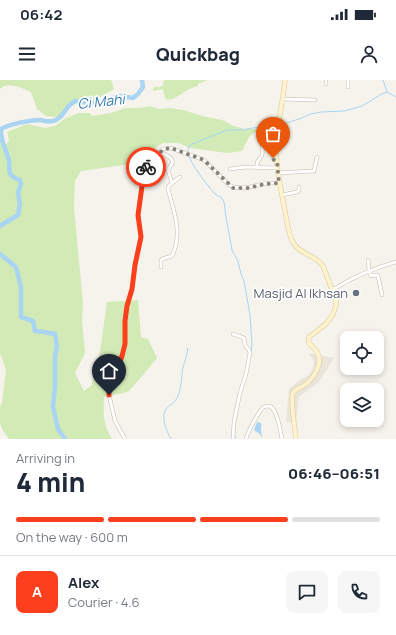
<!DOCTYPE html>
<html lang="en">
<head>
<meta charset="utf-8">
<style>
	body { margin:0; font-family:Manrope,sans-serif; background:#f6f6f7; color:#1f2937; height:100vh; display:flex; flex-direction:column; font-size:15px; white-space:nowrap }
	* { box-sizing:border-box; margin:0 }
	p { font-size:13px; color:#747a83 }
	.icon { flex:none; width:22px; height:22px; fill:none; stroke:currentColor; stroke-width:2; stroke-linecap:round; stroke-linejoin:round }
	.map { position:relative; height:359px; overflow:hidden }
	.drawer { display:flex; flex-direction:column; background:#fff; flex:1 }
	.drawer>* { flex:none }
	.controls { position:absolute; left:340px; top:251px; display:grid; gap:8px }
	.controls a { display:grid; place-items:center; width:44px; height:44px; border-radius:8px; background:#fff; box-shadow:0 2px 6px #0003; font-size:20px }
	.pin { position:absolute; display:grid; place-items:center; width:34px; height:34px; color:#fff; margin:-41px -17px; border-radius:50% 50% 50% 0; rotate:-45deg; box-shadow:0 0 4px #0007 }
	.pin .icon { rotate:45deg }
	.courier { position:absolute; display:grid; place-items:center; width:40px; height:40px; margin:-20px; border:3px solid #fc3f1d; border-radius:50%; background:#fff; color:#222; box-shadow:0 1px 5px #0007 }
	.summary em { font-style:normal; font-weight:800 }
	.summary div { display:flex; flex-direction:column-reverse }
	.summary { display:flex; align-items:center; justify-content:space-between; height:68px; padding:0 16px }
	h1 { font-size:26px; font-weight:800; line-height:30px }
	.bar { display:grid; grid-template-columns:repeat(4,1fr); gap:6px 4px; align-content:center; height:48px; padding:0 16px }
	.bar i { height:5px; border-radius:3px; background:#e0e1e3 }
	.bar .active { background:#fc3f1d }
	.bar p { grid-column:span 4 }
	.line { display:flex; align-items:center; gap:10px; padding:0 16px; border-top:1px solid #e0e1e3 }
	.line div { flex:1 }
	.round { display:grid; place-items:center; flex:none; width:42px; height:42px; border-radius:8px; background:#f6f6f7 }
	.status { display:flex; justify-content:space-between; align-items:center; height:28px; padding:0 20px; background:#fff; direction:ltr }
	.status svg { height:11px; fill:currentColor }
	header { display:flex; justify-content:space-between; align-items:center; height:52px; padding:0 16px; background:#fff; font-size:18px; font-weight:800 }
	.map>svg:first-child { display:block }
</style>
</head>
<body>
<div class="status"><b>06:42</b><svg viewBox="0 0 49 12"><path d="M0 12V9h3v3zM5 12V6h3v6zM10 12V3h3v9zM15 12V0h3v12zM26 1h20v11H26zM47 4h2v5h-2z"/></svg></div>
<header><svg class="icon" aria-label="menu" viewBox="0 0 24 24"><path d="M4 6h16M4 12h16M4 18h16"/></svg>Quickbag<svg class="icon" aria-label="person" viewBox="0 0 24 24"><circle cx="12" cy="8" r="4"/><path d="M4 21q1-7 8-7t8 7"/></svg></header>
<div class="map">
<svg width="396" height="359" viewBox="0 0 396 359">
	<rect width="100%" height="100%" fill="#f6f3ec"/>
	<!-- residential -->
	<path fill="#eae5da" d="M309,273L334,278L319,302L299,317L296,342H286L289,309L300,300L309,295L313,288L314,282Z"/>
	<!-- green -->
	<g fill="#d2eab5">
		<path d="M0,0H111L114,9L95,20L86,19L68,25L61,35L56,37L46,36L37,29L31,12C21,8 9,1 0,9Z"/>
		<path d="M164,0H207L198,4V6C195,7 192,8 189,9C184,12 170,23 166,19C164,17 164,12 163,9L153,11V9L154,7H160L163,5Z"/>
		<path d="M150,26L158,29L170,28L183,30L202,36L222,40L234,46L245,49H259L249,57L242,71L227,73L191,68L178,63H163L152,70L141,80L130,84L81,91L75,101L74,128L83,224L82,240L85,273L75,293L84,311L91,306L98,286L107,222L138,220L141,257L148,259L157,278L143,295L128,312L104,317C103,334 103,344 112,359H9L2,349L0,343V327L2,322L6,290L0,273V58L6,65L9,60L7,52L27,44L45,48L55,46L66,38L79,33H90L92,36L111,33L125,28H140Z"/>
	</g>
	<!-- water -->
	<path fill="#a9d4f2" d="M257,342L261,343C262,346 261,347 261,349C261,352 262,355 262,358L260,354L254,350Z"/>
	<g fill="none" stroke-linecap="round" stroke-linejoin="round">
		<!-- stream -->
		<g stroke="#a9d4f2" stroke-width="1">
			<path d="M383,0L387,12L396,17"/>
			<path d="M280,45L299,39L311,34L321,32L344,31L362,26L380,15L387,12"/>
			<path d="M251,272L252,265L250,235L244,201L241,194L238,181L232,170L226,137L224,122L222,118L215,114L202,98L194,86L189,77L188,71L189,66L192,64L227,50H242L252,48L276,46"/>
			<path d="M235,348L236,337"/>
			<path d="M235,355V359"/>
			<path d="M171,359C167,352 163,343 164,335C164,327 174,324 177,318C182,308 181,297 183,287C185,281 187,275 188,268"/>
		</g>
		<!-- river -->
		<g stroke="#a9d4f2" stroke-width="4.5">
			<path d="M0,146L18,135L20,124L18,113L21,104L20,100C17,99 13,98 11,95C8,91 10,84 9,80C6,70 0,59 1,49C9,44 31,40 40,40C46,41 50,43 56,40C62,37 64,32 68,27C70,24 73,23 75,21L88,23L98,22L109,21L113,18L120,16L133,18L138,14L143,7L142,0"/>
			<path d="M0,174L16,187L21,207V237L33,241L35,251L44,252L55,254L57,266L55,277V306L53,327L58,349L65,359"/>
		</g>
		<defs>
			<g id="street">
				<path d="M326,0V4"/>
				<path d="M348,7V0"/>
				<path d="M283,19L315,20"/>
				<path d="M271,60L273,67V79L277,81"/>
				<path d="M161,72C164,75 175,77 172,84C171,86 169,88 168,90L172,103L168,107V109C174,132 183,153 172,176L162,179L161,181V187"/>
				<path d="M257,87C256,79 260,81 262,75C263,71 262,65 261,60"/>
				<path d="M230,89L245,87L277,88"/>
				<path d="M277,93L314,91L317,77"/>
				<path d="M172,103L180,97"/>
				<path d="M282,115L297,112L299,110V107"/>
				<path d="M368,180C369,185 368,191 371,196L377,195L378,196L382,215"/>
				<path d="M332,210C352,198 373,188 396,182"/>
				<path d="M125,359L115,341L109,315V307L122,276L125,264V241L127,226L132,209L135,185L141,157L138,135L144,92L149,83L163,69L171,68L204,80L229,105C239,111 252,106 263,104C268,103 274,103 279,103"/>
				<path d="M233,359L234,342L240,313L246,294L250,273L249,270L245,265L244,258L233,254"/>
				<path d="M246,359C247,354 259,330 264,327C266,326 268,326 270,326C278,331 280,350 282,359"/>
			</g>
			<path id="secondary" d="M285,0C283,22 277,45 276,67C276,89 281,110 285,131C287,142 288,155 294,164C301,175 316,175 323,186L336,220V226L333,234L326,244L309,257C309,259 308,260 309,263C310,265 312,266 313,267C318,272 320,278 319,284C317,293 310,302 303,306C299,308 295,309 293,313C290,319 295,350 296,359"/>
		</defs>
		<!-- street casing -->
		<use href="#street" stroke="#c2bbae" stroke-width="4"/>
		<!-- secondary casing -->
		<use href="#secondary" stroke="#d6c79b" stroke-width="5"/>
		<!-- street -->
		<use href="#street" stroke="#fff" stroke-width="3"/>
		<!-- secondary -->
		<use href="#secondary" stroke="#fff3cd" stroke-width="4"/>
	</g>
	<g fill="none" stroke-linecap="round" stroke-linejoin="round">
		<!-- done -->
		<path stroke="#878178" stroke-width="4" stroke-dasharray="0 7.2" d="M146,87C150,80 162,68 171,68L204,80L231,106L233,108H249L264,104L279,103L277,81L274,80L273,78"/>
		<!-- route -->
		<path stroke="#fc3f1d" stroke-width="5" d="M109,315V307L110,303L114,297L122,276L125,264V241L127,226L132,209L135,185L141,157L138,135L144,92L146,87"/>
	</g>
	<!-- markers -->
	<circle fill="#6b7280" stroke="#fff" stroke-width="1.5" cx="356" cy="213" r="4"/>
	<g text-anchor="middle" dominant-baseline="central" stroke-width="3.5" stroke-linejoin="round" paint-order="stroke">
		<!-- worship labels -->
		<g font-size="13" fill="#5b616d" stroke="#fff" text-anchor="end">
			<text x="348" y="213">Masjid Al Ikhsan</text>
		</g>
		<!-- water labels -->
		<g font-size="14" font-style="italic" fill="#2e7ab2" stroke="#fff">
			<text transform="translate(101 21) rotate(-6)">Ci Mahi</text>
		</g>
	</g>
</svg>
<div class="controls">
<a><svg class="icon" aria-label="locate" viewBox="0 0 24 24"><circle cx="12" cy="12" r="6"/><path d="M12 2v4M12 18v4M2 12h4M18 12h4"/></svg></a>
<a><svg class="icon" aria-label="layers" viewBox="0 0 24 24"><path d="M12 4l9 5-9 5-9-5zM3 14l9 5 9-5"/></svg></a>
</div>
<div class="pin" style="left:273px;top:78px;background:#ea580c"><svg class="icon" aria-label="bag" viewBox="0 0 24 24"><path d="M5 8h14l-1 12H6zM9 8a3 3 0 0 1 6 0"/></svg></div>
<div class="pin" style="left:109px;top:315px;background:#1f2937"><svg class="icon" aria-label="home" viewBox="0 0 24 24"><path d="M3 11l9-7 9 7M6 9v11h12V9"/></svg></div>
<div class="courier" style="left:146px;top:87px"><svg class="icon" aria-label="bike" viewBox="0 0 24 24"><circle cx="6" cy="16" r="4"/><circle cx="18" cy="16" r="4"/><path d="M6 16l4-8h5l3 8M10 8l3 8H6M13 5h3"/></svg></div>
</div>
<section class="drawer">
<div class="summary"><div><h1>4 min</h1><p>Arriving in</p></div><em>06:46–06:51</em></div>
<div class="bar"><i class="active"></i><i class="active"></i><i class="active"></i><i></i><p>On the way · 600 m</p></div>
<div class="line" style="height:72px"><b class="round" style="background:#fc3f1d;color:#fff">A</b><div><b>Alex</b><p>Courier · 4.6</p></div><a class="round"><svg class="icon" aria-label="chat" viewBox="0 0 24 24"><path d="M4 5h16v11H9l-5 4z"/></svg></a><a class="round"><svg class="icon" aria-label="phone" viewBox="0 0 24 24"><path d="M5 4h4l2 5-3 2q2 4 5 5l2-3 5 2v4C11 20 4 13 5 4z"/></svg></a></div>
</section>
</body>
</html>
